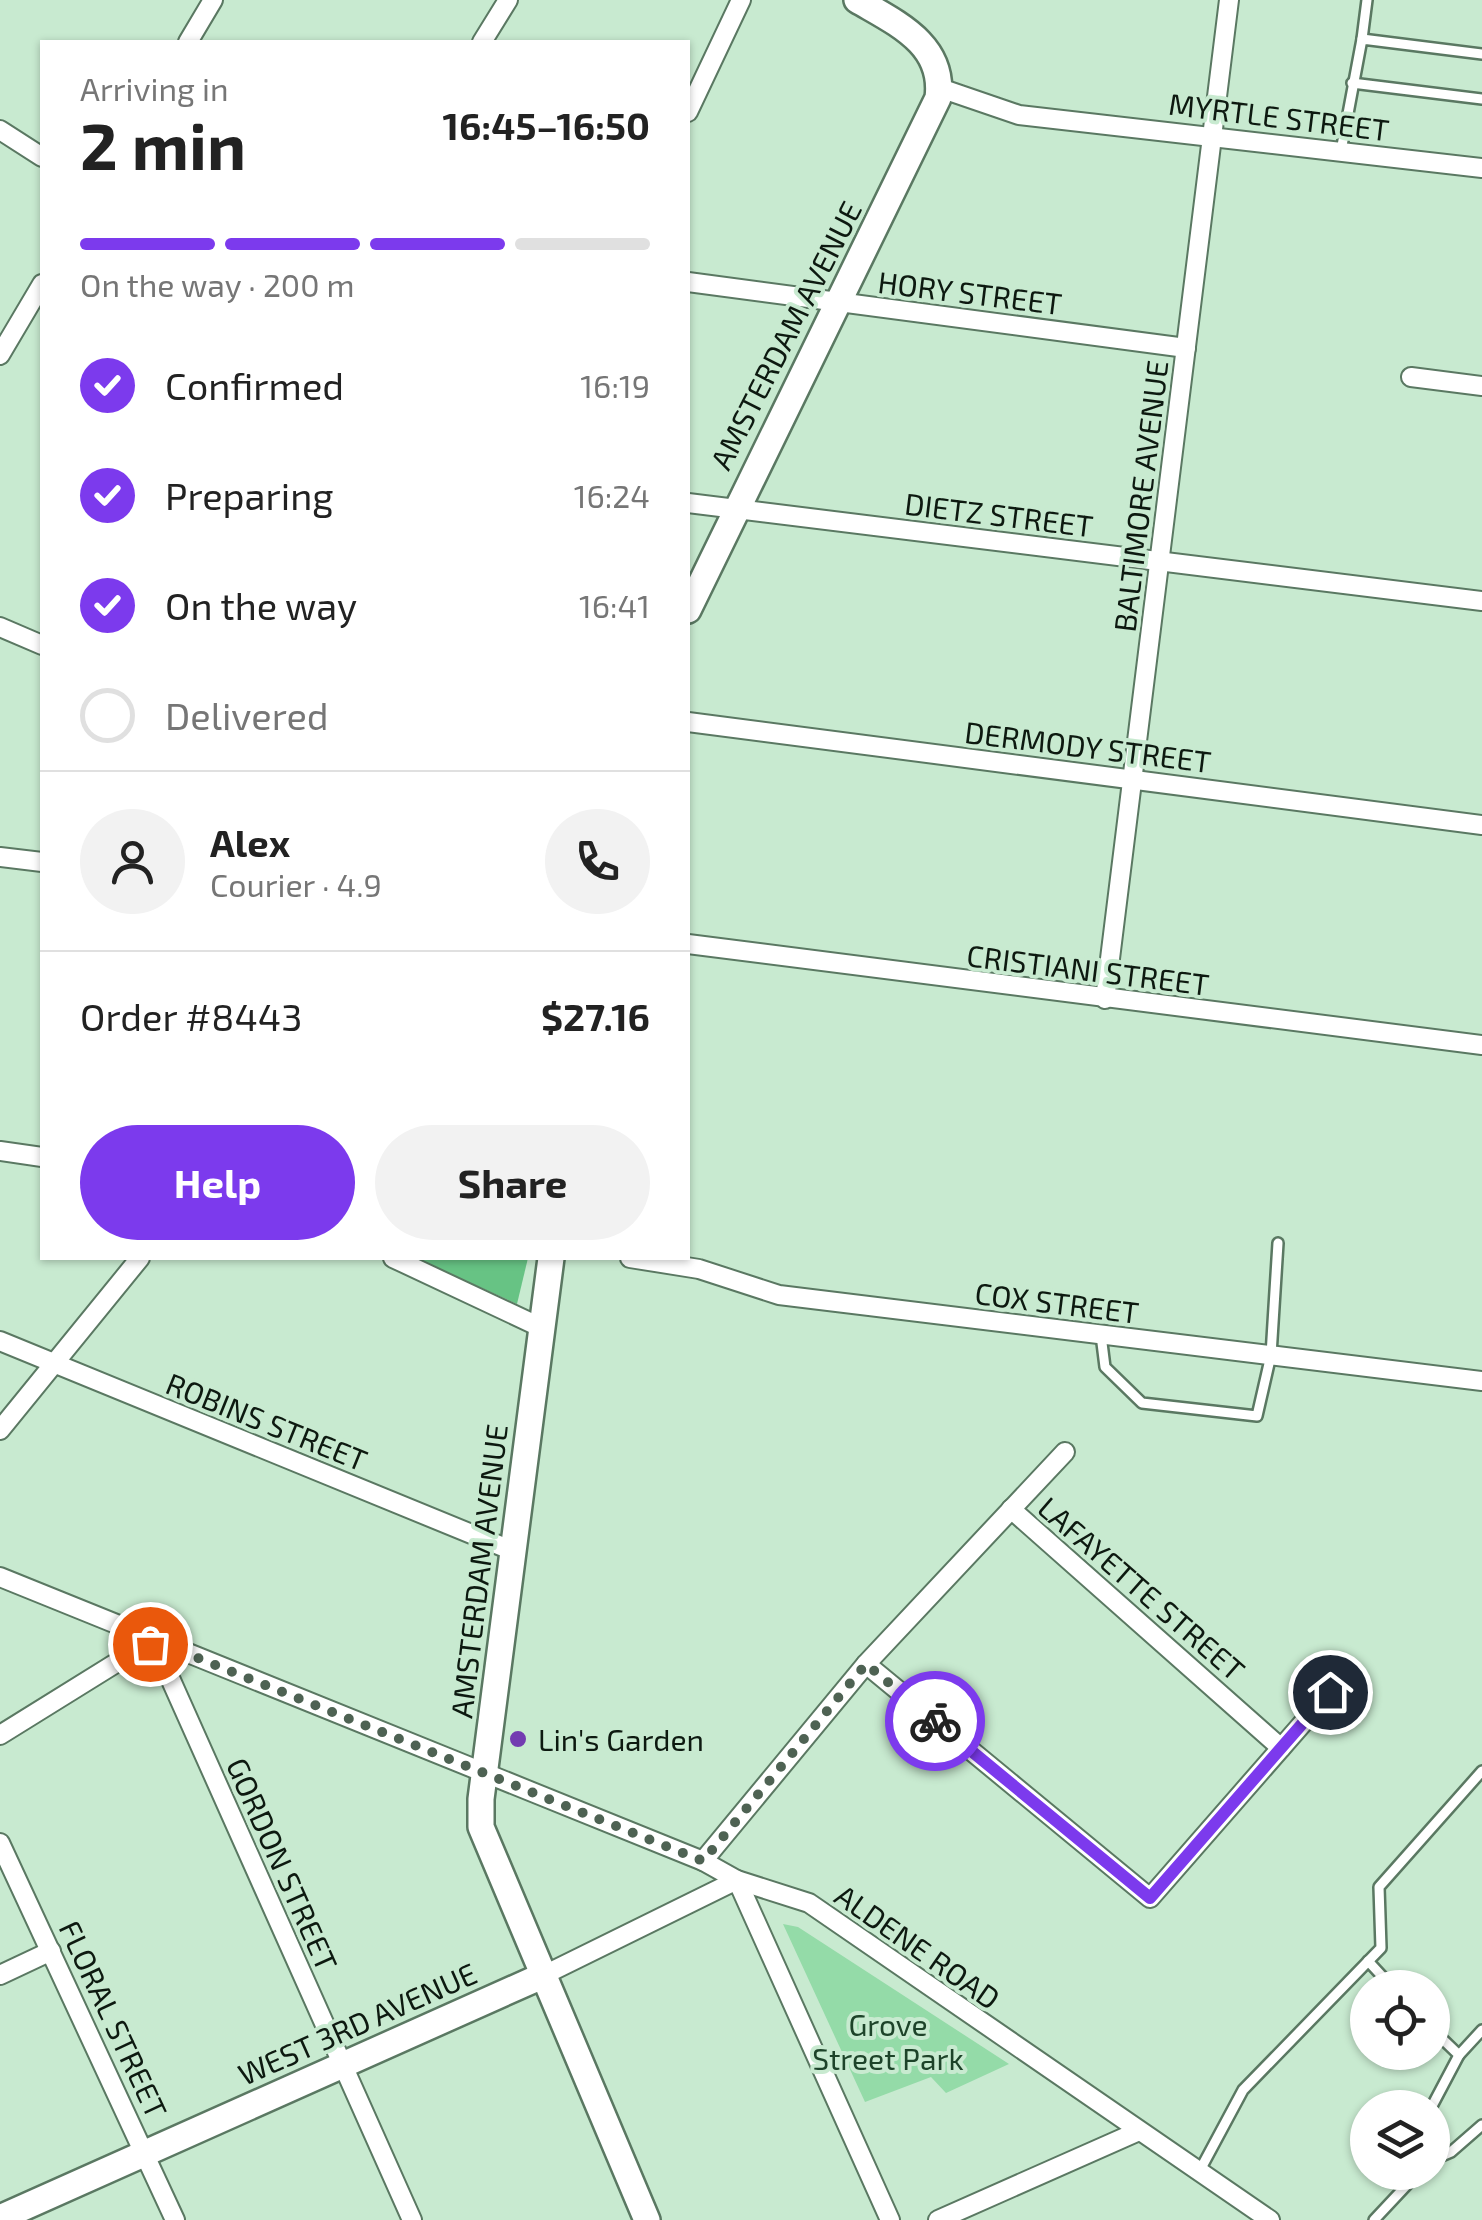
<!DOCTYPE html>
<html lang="en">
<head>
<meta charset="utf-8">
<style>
	body { margin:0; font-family:"Exo 2",sans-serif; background:#f2f2f2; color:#222; height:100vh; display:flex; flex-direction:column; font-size:38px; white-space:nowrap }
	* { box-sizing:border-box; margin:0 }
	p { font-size:32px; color:#767676 }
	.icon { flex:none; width:55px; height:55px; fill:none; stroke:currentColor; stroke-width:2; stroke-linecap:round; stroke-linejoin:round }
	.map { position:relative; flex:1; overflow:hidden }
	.sheet { position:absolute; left:40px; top:40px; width:650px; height:1220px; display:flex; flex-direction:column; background:#fff; border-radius:0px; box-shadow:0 2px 8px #0004 }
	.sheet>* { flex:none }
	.fabs { position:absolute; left:1350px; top:1970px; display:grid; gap:20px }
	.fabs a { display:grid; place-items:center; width:100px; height:100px; border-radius:50%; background:#fff; box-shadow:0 2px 8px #0004; font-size:50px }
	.pin { position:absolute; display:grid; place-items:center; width:85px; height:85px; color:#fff; margin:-42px; border:5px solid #fff; border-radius:50%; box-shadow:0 2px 10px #0007 }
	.courier { position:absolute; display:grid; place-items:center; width:100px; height:100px; margin:-50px; border:8px solid #7c3aed; border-radius:50%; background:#fff; color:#222; box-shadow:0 2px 12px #0007 }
	.summary em { font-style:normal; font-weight:700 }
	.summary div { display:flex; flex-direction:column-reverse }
	.summary { display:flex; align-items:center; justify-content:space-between; height:170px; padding:0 40px }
	h1 { font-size:65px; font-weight:700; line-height:75px }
	.bar { display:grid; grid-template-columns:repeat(4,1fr); gap:15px 10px; align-content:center; height:120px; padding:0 40px }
	.bar i { height:12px; border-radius:8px; background:#e0e0e0 }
	.bar .active { background:#7c3aed }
	.bar p { grid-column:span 4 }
	.line { display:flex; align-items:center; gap:25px; padding:0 40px; border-top:2px solid #e0e0e0 }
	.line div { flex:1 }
	.round { display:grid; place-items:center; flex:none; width:105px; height:105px; border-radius:52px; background:#f2f2f2 }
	ol { padding:0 40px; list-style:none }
	li { display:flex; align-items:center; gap:30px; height:110px }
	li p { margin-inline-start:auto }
	li .icon { padding:10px; border-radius:50%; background:#7c3aed; color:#fff; stroke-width:4 }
	li:last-child { color:#767676 }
	li i { width:55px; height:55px; border:5px solid #e0e0e0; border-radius:50% }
	.action { display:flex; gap:20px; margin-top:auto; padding:20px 40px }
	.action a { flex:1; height:115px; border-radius:60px; background:#7c3aed; color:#fff; font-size:40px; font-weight:700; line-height:115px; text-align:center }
	.action a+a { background:#f2f2f2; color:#222 }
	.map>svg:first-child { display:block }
</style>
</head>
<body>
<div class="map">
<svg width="1482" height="2220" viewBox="0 0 1482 2220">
	<rect width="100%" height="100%" fill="#c8ead0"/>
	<!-- green -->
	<path fill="#94dba8" d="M783,1924L798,1927L1009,2064L946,2093L931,2077L865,2102Z"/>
	<!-- forest -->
	<path fill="#67c384" d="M415,1258H528L517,1304Z"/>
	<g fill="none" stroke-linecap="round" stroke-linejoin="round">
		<defs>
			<g id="lane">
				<path d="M1362,39L1367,0"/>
				<path d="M1352,83L1482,99"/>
				<path d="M1341,151L1362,39L1482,54"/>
				<path d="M1101,1335L1105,1367L1142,1403L1257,1416L1271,1355L1278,1243"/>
				<path d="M1368,1961L1393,1988"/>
				<path d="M1459,2055L1482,2030"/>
				<path d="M1431,2108L1459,2055L1432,2029"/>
				<path d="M1432,2160L1451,2152L1482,2125"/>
				<path d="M1199,2172L1243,2090L1381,1948L1379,1887L1482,1771"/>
				<path d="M1374,2220L1419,2172"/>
			</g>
			<g id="street">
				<path d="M188,42L213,0"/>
				<path d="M482,42L508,0"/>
				<path d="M940,88L1019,115L1482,168"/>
				<path d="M688,112L741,0"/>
				<path d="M0,130L42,157"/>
				<path d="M688,282L1186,348"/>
				<path d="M0,355L42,284"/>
				<path d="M1411,377L1482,386"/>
				<path d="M688,503L1482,601"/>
				<path d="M0,627L42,645"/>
				<path d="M688,722L1482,825"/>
				<path d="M0,857L42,862"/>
				<path d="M688,944L1482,1045"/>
				<path d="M1105,999L1229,0"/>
				<path d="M0,1151L42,1157"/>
				<path d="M393,1258L542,1328"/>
				<path d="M630,1258L699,1269L779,1295L1482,1381"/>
				<path d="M0,1341L513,1551"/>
				<path d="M0,1430L140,1258"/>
				<path d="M1011,1509L1281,1748"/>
				<path d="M0,1577L703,1861L737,1880L809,1903L1270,2220"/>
				<path d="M866,1664L1150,1898L1330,1692"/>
				<path d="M0,1735L153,1640L412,2220"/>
				<path d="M0,1843L175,2220"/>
				<path d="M703,1861L866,1664L1065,1452"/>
				<path d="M0,1975L51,1951"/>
				<path d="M542,1976L737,1880L890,2220"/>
				<path d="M938,2220L1139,2131"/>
			</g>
			<g id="secondary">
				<path d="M688,610L938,98C945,44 896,23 857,0"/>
				<path d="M551,1258L481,1799V1827L647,2220"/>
				<path d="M0,2218L542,1976"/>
			</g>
		</defs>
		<!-- lane casing -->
		<use href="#lane" stroke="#5a7862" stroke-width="14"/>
		<!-- street casing -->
		<use href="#street" stroke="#5a7862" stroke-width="22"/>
		<!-- secondary casing -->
		<use href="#secondary" stroke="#5a7862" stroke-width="30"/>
		<!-- lane -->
		<use href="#lane" stroke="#fff" stroke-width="9"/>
		<!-- street -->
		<use href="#street" stroke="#fff" stroke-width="18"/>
		<!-- secondary -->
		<use href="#secondary" stroke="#fff" stroke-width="25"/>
	</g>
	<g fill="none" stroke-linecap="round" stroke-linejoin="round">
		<!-- done -->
		<path stroke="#4e6253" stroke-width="10" stroke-dasharray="0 18" d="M150,1644L153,1640L703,1861L866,1664L935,1721"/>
		<!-- route -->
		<path stroke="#7c3aed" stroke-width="12" d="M935,1721L1150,1898L1330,1692"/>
	</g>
	<!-- markers -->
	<circle fill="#733bb1" stroke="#c8ead0" stroke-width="4" cx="518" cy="1739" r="10"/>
	<g text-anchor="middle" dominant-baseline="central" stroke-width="8" stroke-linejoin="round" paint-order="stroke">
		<!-- street labels -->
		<g font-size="30" fill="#0d1910" stroke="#c8ead0">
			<text transform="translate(1279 116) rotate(7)">MYRTLE STREET</text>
			<text transform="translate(970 292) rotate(7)">HORY STREET</text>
			<text transform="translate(785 335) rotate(-63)">AMSTERDAM AVENUE</text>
			<text transform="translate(1140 496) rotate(-83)">BALTIMORE AVENUE</text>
			<text transform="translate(999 514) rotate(7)">DIETZ STREET</text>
			<text transform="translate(1088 746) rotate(7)">DERMODY STREET</text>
			<text transform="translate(1088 969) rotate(7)">CRISTIANI STREET</text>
			<text transform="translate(1057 1302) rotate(7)">COX STREET</text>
			<text transform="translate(267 1421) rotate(22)">ROBINS STREET</text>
			<text transform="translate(478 1571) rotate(-83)">AMSTERDAM AVENUE</text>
			<text transform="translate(1142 1588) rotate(41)">LAFAYETTE STREET</text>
			<text transform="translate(283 1864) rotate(66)">GORDON STREET</text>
			<text transform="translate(918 1946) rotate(35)">ALDENE ROAD</text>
			<text transform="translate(114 2019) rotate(65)">FLORAL STREET</text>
			<text transform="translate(357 2023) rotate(-24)">WEST 3RD AVENUE</text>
		</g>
		<!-- poi labels -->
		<g font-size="30" fill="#0d1910" stroke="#c8ead0" text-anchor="start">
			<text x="538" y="1739">Lin's Garden</text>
		</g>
		<!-- park labels -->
		<g font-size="30" fill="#1d4329" stroke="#c8ead0">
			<text x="888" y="2024">Grove<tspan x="888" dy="34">Street Park</tspan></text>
		</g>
	</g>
</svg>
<div class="fabs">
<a><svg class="icon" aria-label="locate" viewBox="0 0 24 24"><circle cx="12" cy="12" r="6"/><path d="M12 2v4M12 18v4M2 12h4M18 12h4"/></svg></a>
<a><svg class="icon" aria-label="layers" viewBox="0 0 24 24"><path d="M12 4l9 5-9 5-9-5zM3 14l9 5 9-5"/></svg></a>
</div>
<div class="pin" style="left:150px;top:1644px;background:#ea580c"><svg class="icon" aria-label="bag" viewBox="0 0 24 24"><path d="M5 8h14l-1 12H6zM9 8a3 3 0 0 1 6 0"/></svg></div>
<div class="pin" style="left:1330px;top:1692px;background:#1f2937"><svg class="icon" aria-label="home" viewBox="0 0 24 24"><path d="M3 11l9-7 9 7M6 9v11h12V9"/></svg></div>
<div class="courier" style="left:935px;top:1721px"><svg class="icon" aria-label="bike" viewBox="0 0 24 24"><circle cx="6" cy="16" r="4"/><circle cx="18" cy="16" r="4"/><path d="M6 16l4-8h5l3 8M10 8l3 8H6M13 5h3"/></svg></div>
<section class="sheet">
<div class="summary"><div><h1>2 min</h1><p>Arriving in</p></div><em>16:45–16:50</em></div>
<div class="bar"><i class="active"></i><i class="active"></i><i class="active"></i><i></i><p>On the way · 200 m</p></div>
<ol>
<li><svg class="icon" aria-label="check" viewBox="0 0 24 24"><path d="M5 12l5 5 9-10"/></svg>Confirmed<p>16:19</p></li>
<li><svg class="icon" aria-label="check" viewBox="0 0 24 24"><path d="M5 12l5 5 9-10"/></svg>Preparing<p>16:24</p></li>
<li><svg class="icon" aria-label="check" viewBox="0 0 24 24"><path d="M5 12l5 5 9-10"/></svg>On the way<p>16:41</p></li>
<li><i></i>Delivered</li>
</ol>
<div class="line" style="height:180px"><a class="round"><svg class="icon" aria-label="person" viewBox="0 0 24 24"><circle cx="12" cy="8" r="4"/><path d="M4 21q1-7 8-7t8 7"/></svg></a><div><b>Alex</b><p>Courier · 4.9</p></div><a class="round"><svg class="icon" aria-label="phone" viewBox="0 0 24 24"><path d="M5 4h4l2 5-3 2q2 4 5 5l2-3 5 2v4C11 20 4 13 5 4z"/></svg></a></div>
<div class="line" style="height:130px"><div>Order #8443</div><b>$27.16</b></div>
<div class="action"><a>Help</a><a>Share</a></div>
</section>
</div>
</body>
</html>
